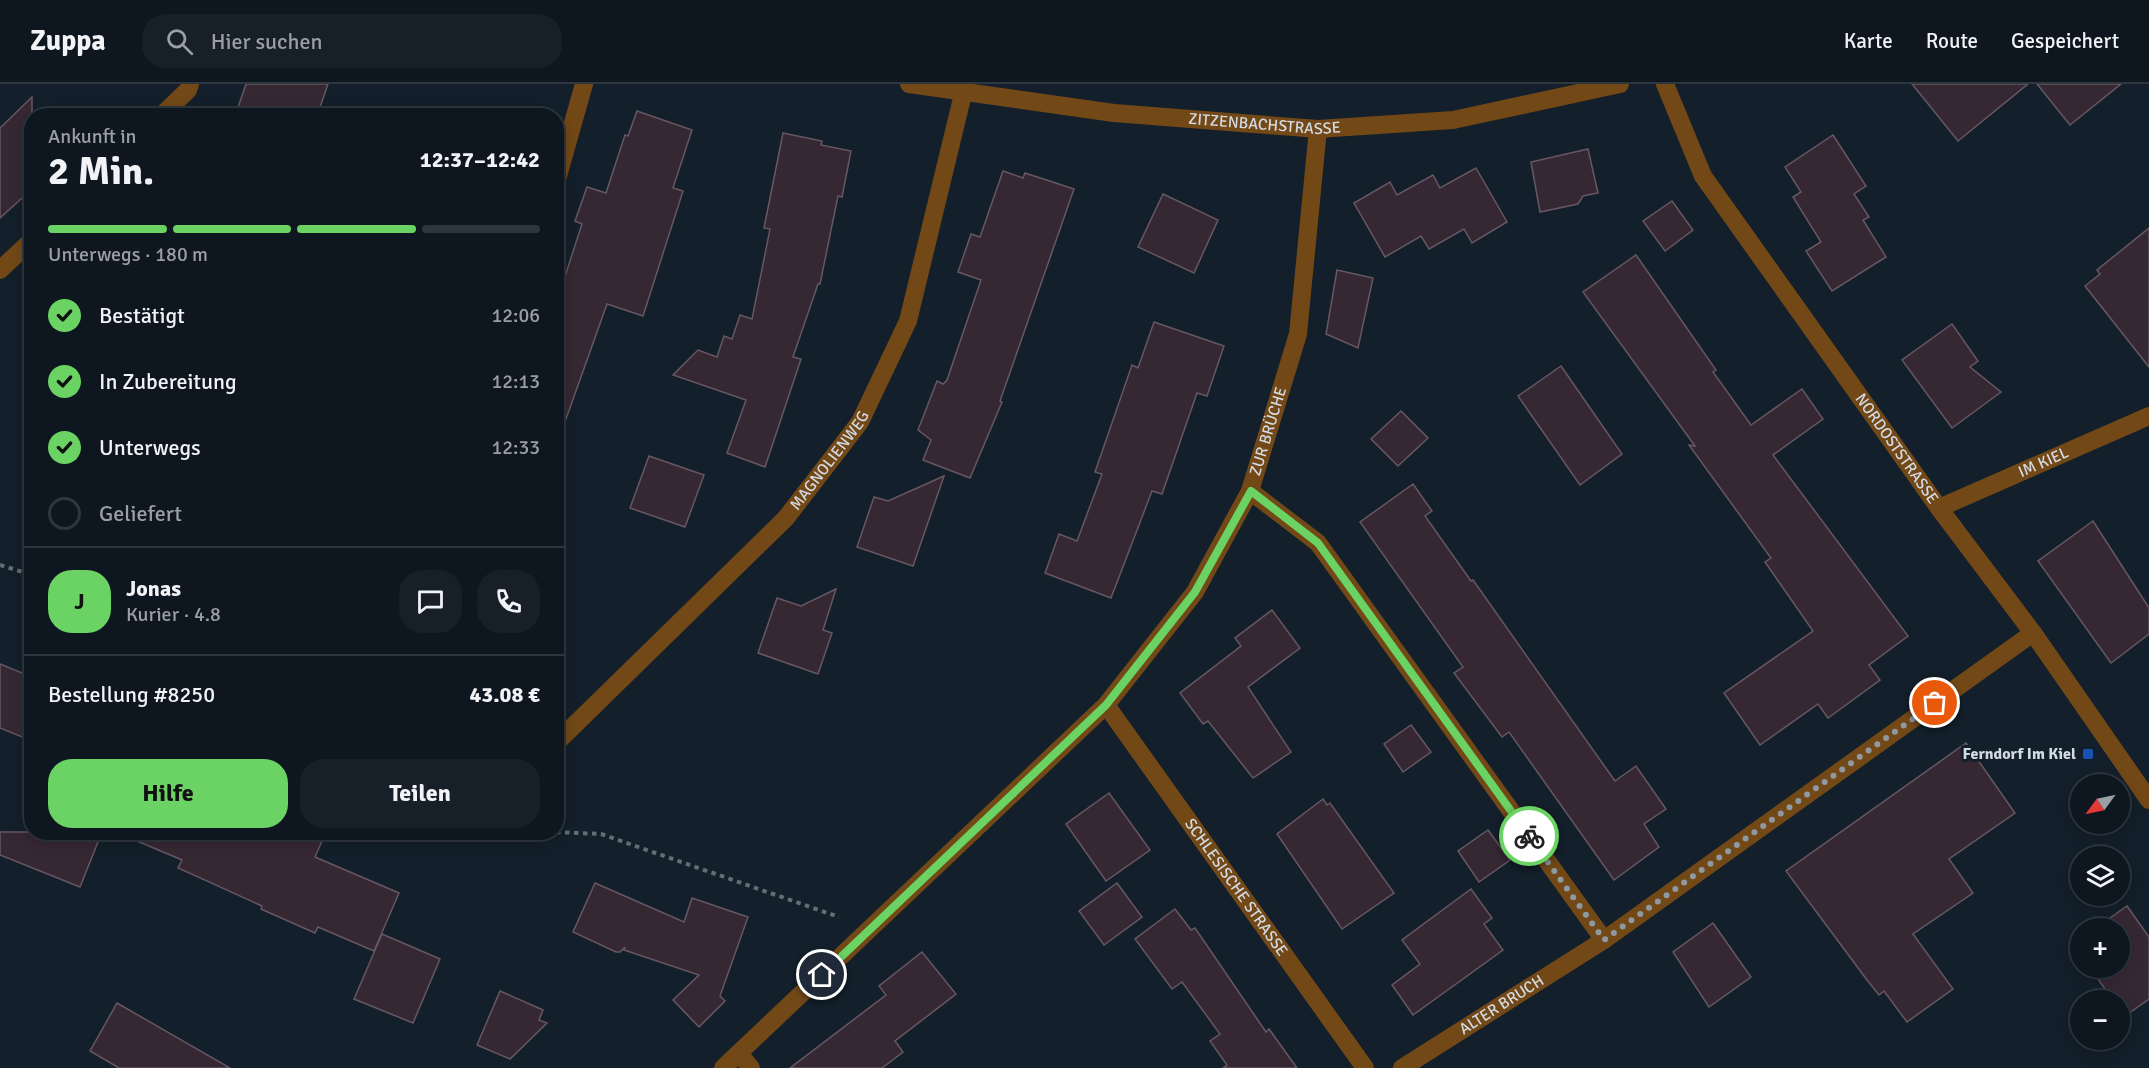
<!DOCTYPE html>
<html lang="de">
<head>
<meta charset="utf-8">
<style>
	body { margin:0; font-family:Signika,sans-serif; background:#172029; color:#f1f3f6; height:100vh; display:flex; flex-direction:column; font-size:22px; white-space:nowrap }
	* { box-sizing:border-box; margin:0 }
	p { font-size:20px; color:#9b9fa5 }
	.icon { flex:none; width:33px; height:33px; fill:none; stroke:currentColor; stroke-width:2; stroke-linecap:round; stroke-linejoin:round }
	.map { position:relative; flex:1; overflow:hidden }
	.panel { position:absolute; left:24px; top:24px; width:540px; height:732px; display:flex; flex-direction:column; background:#0e1720; border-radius:24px; box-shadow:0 3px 15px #0003,0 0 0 2px #2e363e }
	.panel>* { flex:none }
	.needle { width:39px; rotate:237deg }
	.controls { position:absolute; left:2070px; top:690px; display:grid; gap:12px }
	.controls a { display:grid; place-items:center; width:60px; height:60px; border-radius:50%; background:#0e1720; box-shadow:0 3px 15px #0003,0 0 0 2px #2e363e; font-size:30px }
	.pin { position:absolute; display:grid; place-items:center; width:51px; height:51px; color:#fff; margin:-26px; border:3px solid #fff; border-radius:50%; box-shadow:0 2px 6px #0007 }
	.courier { position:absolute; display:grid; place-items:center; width:60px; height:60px; margin:-30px; border:4px solid #6bd363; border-radius:50%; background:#fff; color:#222; box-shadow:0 2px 8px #0007 }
	.summary em { font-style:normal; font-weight:800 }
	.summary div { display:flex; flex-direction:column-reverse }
	.summary { display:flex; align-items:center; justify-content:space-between; height:102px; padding:0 24px }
	h1 { font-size:39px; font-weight:800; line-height:45px }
	.bar { display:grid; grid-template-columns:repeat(4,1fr); gap:9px 6px; align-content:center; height:72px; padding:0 24px }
	.bar i { height:8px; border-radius:4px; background:#2e363e }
	.bar .current { background:#6bd363 }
	.bar p { grid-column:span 4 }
	.line { display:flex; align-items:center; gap:15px; padding:0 24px; border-top:2px solid #2e363e }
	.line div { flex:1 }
	.round { display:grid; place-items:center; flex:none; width:63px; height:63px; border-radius:24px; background:#172029 }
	ol { padding:0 24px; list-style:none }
	li { display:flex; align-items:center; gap:18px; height:66px }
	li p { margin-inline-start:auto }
	li .icon { padding:6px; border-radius:50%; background:#6bd363; color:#111; stroke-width:4 }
	li:last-child { color:#9b9fa5 }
	li i { width:33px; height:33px; border:3px solid #2e363e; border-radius:50% }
	.primary-button { display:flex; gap:12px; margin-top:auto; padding:12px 24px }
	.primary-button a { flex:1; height:69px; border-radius:24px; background:#6bd363; color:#111; font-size:24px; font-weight:800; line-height:69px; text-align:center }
	.primary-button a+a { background:#172029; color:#f1f3f6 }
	header { display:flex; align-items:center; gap:36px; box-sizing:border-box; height:84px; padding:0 30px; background:#0e1720; border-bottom:2px solid #2e363e }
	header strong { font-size:28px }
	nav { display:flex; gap:33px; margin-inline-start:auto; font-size:21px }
	.search { width:420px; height:54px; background:#172029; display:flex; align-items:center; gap:15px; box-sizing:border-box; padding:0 21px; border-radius:24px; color:#9b9fa5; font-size:22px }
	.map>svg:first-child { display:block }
</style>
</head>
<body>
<header>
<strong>Zuppa</strong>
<div class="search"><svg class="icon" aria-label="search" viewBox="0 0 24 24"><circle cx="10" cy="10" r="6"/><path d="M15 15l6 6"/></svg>Hier suchen</div>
<nav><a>Karte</a><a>Route</a><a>Gespeichert</a></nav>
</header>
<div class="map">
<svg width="2149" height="984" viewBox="0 0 2149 984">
	<rect width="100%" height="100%" fill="#131f2a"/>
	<!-- building -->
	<g fill="#352833" stroke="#665763" stroke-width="1.5">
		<path d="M246,0H328L317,32H235Z"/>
		<path d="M1912,0H2028L1958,57Z"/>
		<path d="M2037,0H2121L2070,41Z"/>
		<path d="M32,13V105L0,134V44Z"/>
		<path d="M637,27L692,46L673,104L683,107L643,232L607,220L561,349H556V220L582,140L575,137L587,103L606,109L625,51L628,52Z"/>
		<path d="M783,49L822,57L821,61L851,67L842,113L838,112L820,200H818L793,273L801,275L765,383L727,369L746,316L673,291L698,266L717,273L724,252L732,255L740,231L752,235L770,145L764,144Z"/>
		<path d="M1833,51L1866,102L1854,110L1869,133L1863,136L1886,173L1832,207L1806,167L1821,158L1793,113L1801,108L1785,83Z"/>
		<path d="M1588,65L1598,109L1583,112L1578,120L1540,128L1531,78Z"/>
		<path d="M1476,84L1507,138L1472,159L1464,145L1429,165L1421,152L1385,173L1354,119L1390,98L1397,111L1433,91L1440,104Z"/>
		<path d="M1003,87L1023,94L1025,89L1074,105L1000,317L1002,318L970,394L923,376L931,356L918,346L937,297L943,300L947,296L981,196L958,188L971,150L980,153Z"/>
		<path d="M1163,110L1218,136L1194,189L1138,163Z"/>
		<path d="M1672,117L1693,146L1665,167L1643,137Z"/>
		<path d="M2149,144V283L2085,202L2100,190L2097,186Z"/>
		<path d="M1636,171L1716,286L1713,288L1751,341L1802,305L1823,335L1773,371L1908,552L1869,581L1880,596L1828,634L1818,620L1760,661L1724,609L1813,547L1765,478L1771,474L1689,361L1695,362L1583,208Z"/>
		<path d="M1337,186L1373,194L1358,264L1326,250Z"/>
		<path d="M1154,238L1224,262L1207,312L1197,309L1162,410L1152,407L1111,514L1045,489L1059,450L1077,457L1102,390L1095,388L1132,281L1138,284Z"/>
		<path d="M1952,240L1978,277L1970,283L2001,308L1952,344L1902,276Z"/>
		<path d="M1561,282L1622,370L1580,401L1518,312Z"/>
		<path d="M1401,327L1428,354L1398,382L1371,355Z"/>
		<path d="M649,372L704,391L685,443L630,424Z"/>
		<path d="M944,392L913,482L857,463L874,413L888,417Z"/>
		<path d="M1413,400L1432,427L1425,432L1471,497L1473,496L1615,697L1636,682L1666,725L1644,740L1659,763L1614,796L1509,648L1502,653L1454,589L1463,583L1360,438Z"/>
		<path d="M2093,437L2149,524V550L2111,579L2038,477Z"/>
		<path d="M836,505L823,546L832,549L818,590L758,569L777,514L801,522Z"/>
		<path d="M1272,526L1300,564L1248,603L1291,668L1253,694L1208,637L1203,640L1180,609L1241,562L1235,554Z"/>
		<path d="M0,580L32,593V657L0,644Z"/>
		<path d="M1411,641L1431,668L1403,688L1384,660Z"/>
		<path d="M1966,659L2015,729L1949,775L1973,809L1913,850L1953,905L1907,938L1884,907L1879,911L1867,896L1786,787Z"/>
		<path d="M1109,709L1150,766L1106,797L1066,740Z"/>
		<path d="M1323,715L1327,721L1330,719L1394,809L1342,845L1277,750Z"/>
		<path d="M1488,746L1510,776L1479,798L1458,767Z"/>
		<path d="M0,748H102L80,803L0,771Z"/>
		<path d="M326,748L315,773L399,809L374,867L318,843L315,849L261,825L262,822L178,784L182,776L118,749Z"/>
		<path d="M595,799L684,838L692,814L748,833L720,912L725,917L699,943L673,916L699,891L624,866L625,863L620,868H616L573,848Z"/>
		<path d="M1117,799L1142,833L1104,861L1079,827Z"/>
		<path d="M1471,805L1492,834L1484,840L1503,866L1413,931L1392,901L1420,880L1402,856Z"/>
		<path d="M2127,822L2149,853V915L2125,932L2120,925V916H2113L2090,884H2120V844H2096Z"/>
		<path d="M1175,825L1191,846L1195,844L1266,948L1269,945L1297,984H1223L1227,981L1210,957L1220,950L1182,898L1172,905L1135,855Z"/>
		<path d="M1713,839L1751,893L1709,923L1673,868Z"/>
		<path d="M382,850L440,875L413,939L354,915Z"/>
		<path d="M922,868L956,910L895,957L903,968L882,984H790L886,911L879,902Z"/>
		<path d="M500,907L543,926L539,936L547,939L510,975L477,961Z"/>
		<path d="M117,919L230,984H119L90,967Z"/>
	</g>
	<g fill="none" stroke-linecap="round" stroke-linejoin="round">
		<!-- path -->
		<g stroke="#626d76" stroke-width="4" stroke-dasharray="4.5 4.5" stroke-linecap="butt">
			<path d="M0,481L32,491"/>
			<path d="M556,748L601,750L839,833"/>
		</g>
		<!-- street -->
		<g stroke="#724817" stroke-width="18">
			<path id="s1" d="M909,0L1114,29L1318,45L1453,36L1620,0"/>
			<path id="s2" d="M1665,0L1703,92L1939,424L2033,549L2149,716"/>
			<path d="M161,32L188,6L190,0"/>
			<path d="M556,99L584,0"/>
			<path d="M0,186L32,156"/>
			<path d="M1250,407L1318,459L1604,856"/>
			<path id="s3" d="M1939,424L2149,332"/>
			<path id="s4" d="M1106,621L1365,984"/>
			<path id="s5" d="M556,659L786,434L860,338L908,237L963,10"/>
			<path d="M739,969L751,984"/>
			<path id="s6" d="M723,984L1106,621L1195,508L1250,407L1298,250L1318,45"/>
			<path id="s7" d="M1402,984L1604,856L2033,549"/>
		</g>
	</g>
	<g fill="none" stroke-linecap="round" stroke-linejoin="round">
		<!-- done -->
		<path stroke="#8f99a2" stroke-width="6" stroke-dasharray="0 10.8" d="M1529,752L1604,856L1935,619"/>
		<!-- route -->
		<path stroke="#6bd363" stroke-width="8" d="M822,891L1106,621L1195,508L1251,407L1318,459L1529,752"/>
	</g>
	<!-- markers -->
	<rect fill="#1a4fb4" stroke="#131f2a" stroke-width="2" x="2082" y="664" width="12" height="12" rx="3"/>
	<g text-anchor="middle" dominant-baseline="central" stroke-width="6" stroke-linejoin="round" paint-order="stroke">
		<!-- street labels -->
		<g font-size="16" fill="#d2dae2" stroke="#131f2a">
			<text stroke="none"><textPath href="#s1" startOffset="358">ZITZENBACHSTRASSE</textPath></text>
			<text stroke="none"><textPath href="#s6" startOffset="849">ZUR BRÜCHE</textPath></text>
			<text stroke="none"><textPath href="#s2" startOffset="434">NORDOSTSTRASSE</textPath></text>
			<text stroke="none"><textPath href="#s5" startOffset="394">MAGNOLIENWEG</textPath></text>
			<text stroke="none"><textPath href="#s3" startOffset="114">IM KIEL</textPath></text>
			<text stroke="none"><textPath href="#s4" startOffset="224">SCHLESISCHE STRASSE</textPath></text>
			<text stroke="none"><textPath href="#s7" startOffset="118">ALTER BRUCH</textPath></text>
		</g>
		<!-- poi labels -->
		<g font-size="16" font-weight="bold" fill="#d2dae2" stroke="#131f2a" text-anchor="end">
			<text x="2076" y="670">Ferndorf Im Kiel</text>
		</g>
	</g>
</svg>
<div class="controls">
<a><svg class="needle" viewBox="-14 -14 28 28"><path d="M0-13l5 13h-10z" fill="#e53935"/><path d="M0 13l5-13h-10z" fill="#9b9fa5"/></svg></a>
<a><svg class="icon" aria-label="layers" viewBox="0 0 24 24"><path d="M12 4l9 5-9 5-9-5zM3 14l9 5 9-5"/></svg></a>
<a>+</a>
<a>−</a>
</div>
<div class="pin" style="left:1935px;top:619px;background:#ea580c"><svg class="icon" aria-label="bag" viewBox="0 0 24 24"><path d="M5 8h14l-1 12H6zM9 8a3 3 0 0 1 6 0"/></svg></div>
<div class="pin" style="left:822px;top:891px;background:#1f2937"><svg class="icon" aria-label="home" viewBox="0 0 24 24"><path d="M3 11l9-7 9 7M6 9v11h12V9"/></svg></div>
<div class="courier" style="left:1529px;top:752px"><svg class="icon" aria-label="bike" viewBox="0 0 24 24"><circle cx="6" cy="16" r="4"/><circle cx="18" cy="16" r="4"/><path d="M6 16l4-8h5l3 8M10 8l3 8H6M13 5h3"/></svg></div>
<section class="panel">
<div class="summary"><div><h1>2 Min.</h1><p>Ankunft in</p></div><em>12:37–12:42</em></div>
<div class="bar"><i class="current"></i><i class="current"></i><i class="current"></i><i></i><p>Unterwegs · 180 m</p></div>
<ol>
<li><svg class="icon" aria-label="check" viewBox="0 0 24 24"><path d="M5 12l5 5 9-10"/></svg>Bestätigt<p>12:06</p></li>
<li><svg class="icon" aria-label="check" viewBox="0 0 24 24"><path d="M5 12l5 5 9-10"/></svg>In Zubereitung<p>12:13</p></li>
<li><svg class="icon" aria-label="check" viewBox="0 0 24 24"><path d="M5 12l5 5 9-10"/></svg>Unterwegs<p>12:33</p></li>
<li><i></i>Geliefert</li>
</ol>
<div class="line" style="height:108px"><b class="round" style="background:#6bd363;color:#111">J</b><div><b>Jonas</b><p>Kurier · 4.8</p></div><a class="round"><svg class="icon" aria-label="chat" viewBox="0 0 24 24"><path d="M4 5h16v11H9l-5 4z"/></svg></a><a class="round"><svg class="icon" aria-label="phone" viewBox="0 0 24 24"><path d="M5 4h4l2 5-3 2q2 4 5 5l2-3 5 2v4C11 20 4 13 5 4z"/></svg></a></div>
<div class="line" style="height:78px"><div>Bestellung #8250</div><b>43.08 €</b></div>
<div class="primary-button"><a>Hilfe</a><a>Teilen</a></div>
</section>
</div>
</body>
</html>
